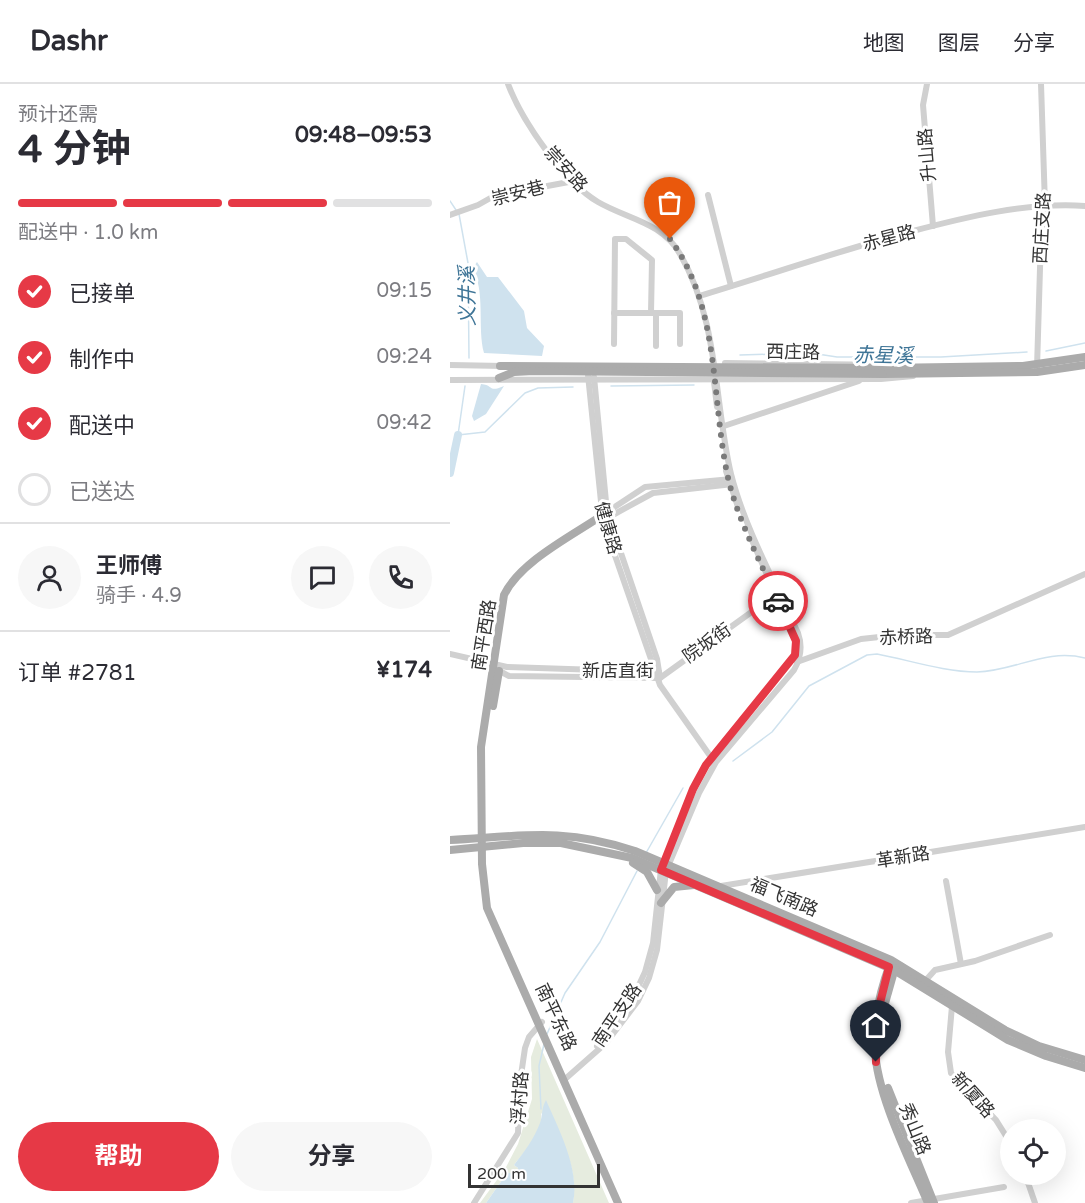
<!DOCTYPE html>
<html lang="zh">
<head>
<meta charset="utf-8">
<style>
	body { margin:0; font-family:"Varela Round","Noto Sans SC",sans-serif; background:#f7f7f7; color:#2b2b33; height:100vh; display:flex; flex-direction:column; font-size:22px; white-space:nowrap }
	* { box-sizing:border-box; margin:0 }
	p { font-size:20px; color:#7c7c81 }
	.icon { flex:none; width:33px; height:33px; fill:none; stroke:currentColor; stroke-width:2; stroke-linecap:round; stroke-linejoin:round }
	.map { position:relative; flex:1; overflow:hidden }
	.side { display:flex; flex-direction:column; background:#fff; width:450px }
	.side>* { flex:none }
	.fabs { position:absolute; left:550px; top:1035px; display:grid; gap:12px }
	.fabs a { display:grid; place-items:center; width:66px; height:66px; border-radius:50%; background:#fff; box-shadow:0 6px 24px #0002; font-size:30px }
	.scale { position:absolute; left:18px; bottom:15px; width:132px; box-sizing:border-box; padding-left:6px; border:3px solid #333; border-top:0; font-size:16px; line-height:21px; white-space:nowrap; color:#333; -webkit-text-stroke:4px #fff; paint-order:stroke }
	.pin { position:absolute; display:grid; place-items:center; width:51px; height:51px; color:#fff; margin:-62px -26px; border-radius:50% 50% 50% 0; rotate:-45deg; box-shadow:0 0 6px #0007 }
	.pin .icon { rotate:45deg }
	.courier { position:absolute; display:grid; place-items:center; width:60px; height:60px; margin:-30px; border:4px solid #e63946; border-radius:50%; background:#fff; color:#222; box-shadow:0 2px 8px #0007 }
	.summary em { font-style:normal; font-weight:700 }
	.summary div { display:flex; flex-direction:column-reverse }
	.summary { display:flex; align-items:center; justify-content:space-between; height:102px; padding:0 18px }
	h1 { font-size:39px; font-weight:700; line-height:45px }
	.bar { display:grid; grid-template-columns:repeat(4,1fr); gap:9px 6px; align-content:center; height:72px; padding:0 18px }
	.bar i { height:8px; border-radius:4px; background:#e1e1e2 }
	.bar .active { background:#e63946 }
	.bar p { grid-column:span 4 }
	.line { display:flex; align-items:center; gap:15px; padding:0 18px; border-top:2px solid #e1e1e2 }
	.line div { flex:1 }
	.round { display:grid; place-items:center; flex:none; width:63px; height:63px; border-radius:32px; background:#f7f7f7 }
	ol { padding:0 18px; list-style:none }
	li { display:flex; align-items:center; gap:18px; height:66px }
	li p { margin-inline-start:auto }
	li .icon { padding:6px; border-radius:50%; background:#e63946; color:#fff; stroke-width:4 }
	li:last-child { color:#7c7c81 }
	li i { width:33px; height:33px; border:3px solid #e1e1e2; border-radius:50% }
	.action { display:flex; gap:12px; margin-top:auto; padding:12px 18px }
	.action a { flex:1; height:69px; border-radius:36px; background:#e63946; color:#fff; font-size:24px; font-weight:700; line-height:69px; text-align:center }
	.action a+a { background:#f7f7f7; color:#2b2b33 }
	header { display:flex; align-items:center; gap:36px; box-sizing:border-box; height:84px; padding:0 30px; background:#fff; border-bottom:2px solid #e1e1e2 }
	header strong { font-size:28px }
	nav { display:flex; gap:33px; margin-inline-start:auto; font-size:21px }
	main { display:flex; flex:1; min-height:0 }
	.map>svg:first-child { display:block }
</style>
</head>
<body>
<header>
<strong>Dashr</strong>
<nav><a>地图</a><a>图层</a><a>分享</a></nav>
</header>
<main>
<section class="side">
<div class="summary"><div><h1>4 分钟</h1><p>预计还需</p></div><em>09:48–09:53</em></div>
<div class="bar"><i class="active"></i><i class="active"></i><i class="active"></i><i></i><p>配送中 · 1.0 km</p></div>
<ol>
<li><svg class="icon" aria-label="check" viewBox="0 0 24 24"><path d="M5 12l5 5 9-10"/></svg>已接单<p>09:15</p></li>
<li><svg class="icon" aria-label="check" viewBox="0 0 24 24"><path d="M5 12l5 5 9-10"/></svg>制作中<p>09:24</p></li>
<li><svg class="icon" aria-label="check" viewBox="0 0 24 24"><path d="M5 12l5 5 9-10"/></svg>配送中<p>09:42</p></li>
<li><i></i>已送达</li>
</ol>
<div class="line" style="height:108px"><a class="round"><svg class="icon" aria-label="person" viewBox="0 0 24 24"><circle cx="12" cy="8" r="4"/><path d="M4 21q1-7 8-7t8 7"/></svg></a><div><b>王师傅</b><p>骑手 · 4.9</p></div><a class="round"><svg class="icon" aria-label="chat" viewBox="0 0 24 24"><path d="M4 5h16v11H9l-5 4z"/></svg></a><a class="round"><svg class="icon" aria-label="phone" viewBox="0 0 24 24"><path d="M5 4h4l2 5-3 2q2 4 5 5l2-3 5 2v4C11 20 4 13 5 4z"/></svg></a></div>
<div class="line" style="height:78px"><div>订单 #2781</div><b>¥174</b></div>
<div class="action"><a>帮助</a><a>分享</a></div>
</section>
<div class="map">
<svg width="635" height="1119" viewBox="0 0 635 1119">
	<rect width="100%" height="100%" fill="#fff"/>
	<!-- green -->
	<path fill="#e6ecdf" d="M87,955L159,1119H123C128,1085 114,1053 91,1029C94,1048 75,1067 64,1081L68,1084V1089H57L36,1119H30L55,1085L68,1060L82,1015L81,973Z"/>
	<!-- water -->
	<g fill="#cfe2ee">
		<path d="M27,178L37,193H48L74,227L77,244L94,262L92,272L34,269C27,244 36,205 22,185Z"/>
		<path d="M31,300C44,301 38,309 54,302L36,330L24,337L22,332Z"/>
		<path d="M96,1016C109,1046 130,1085 123,1119H36L57,1089H68V1084L64,1081C74,1068 84,1055 90,1039C93,1031 91,1025 96,1016Z"/>
	</g>
	<g fill="none" stroke-linecap="round" stroke-linejoin="round">
		<!-- stream -->
		<g stroke="#cfe2ee" stroke-width="1.5">
			<path d="M0,117L6,126"/>
			<path d="M9,130L18,179L19,274"/>
			<path d="M596,267L635,259"/>
			<path d="M290,271L361,269L387,273H491L577,268"/>
			<path d="M15,302L8,351L35,348L75,309L88,304L123,303"/>
			<path d="M161,302L244,301"/>
			<path d="M283,677L322,648L359,602L417,571L427,570C459,576 494,588 527,588C565,587 596,564 635,574"/>
			<path d="M196,769L233,704"/>
			<path d="M97,950L115,909L150,858L187,787"/>
			<path d="M91,1025L89,982L94,960"/>
		</g>
		<!-- river -->
		<path stroke="#cfe2ee" stroke-width="8" d="M0,389L8,351"/>
		<!-- minor -->
		<g stroke="#d0d0d0" stroke-width="6">
			<path d="M58,0C72,37 114,98 148,118C177,135 212,138 230,170C269,237 264,318 281,390C295,445 325,498 348,549C353,563 351,574 344,586L266,678L249,709L216,787L207,866L199,894L188,917L156,959L114,996"/>
			<path d="M477,0L473,21L483,142"/>
			<path d="M258,111L281,202"/>
			<path d="M0,131L28,121L44,112L124,97"/>
			<path d="M249,212C319,191 388,167 459,148C516,133 576,118 635,122"/>
			<path d="M164,229H230V260"/>
			<path d="M164,260L165,155H176L202,176L201,229"/>
			<path d="M206,262V229"/>
			<path d="M275,279L450,281"/>
			<path d="M0,281L54,282"/>
			<path d="M587,284L591,151L595,121L591,0"/>
			<path d="M138,291L153,437L210,601L263,676"/>
			<path d="M144,293L157,428L207,575L210,594"/>
			<path d="M0,296L431,295L463,292"/>
			<path d="M264,298L267,323"/>
			<path d="M274,342L409,297"/>
			<path d="M276,387L288,423"/>
			<path d="M157,428L195,403L282,395"/>
			<path d="M159,433L203,409L283,400"/>
			<path d="M0,570L57,583L209,588"/>
			<path d="M347,578L411,555L448,551H498L635,490"/>
			<path d="M46,585L59,592L210,594L325,511"/>
			<path d="M496,797L511,880"/>
			<path d="M271,802L635,743"/>
			<path d="M476,896L485,886L525,877L600,851"/>
			<path d="M502,922L498,968L501,989L546,1036L561,1060"/>
			<path d="M147,962L182,916L195,888L203,859L211,785L248,695L261,674L345,571L346,557L301,454"/>
			<path d="M575,1090L585,1119"/>
			<path d="M24,1119L68,1049L70,998L75,964L79,953L92,938"/>
			<path d="M461,1119L554,1103"/>
		</g>
		<!-- major -->
		<g stroke="#ababab" stroke-width="8">
			<path d="M433,284L573,282L635,273"/>
			<path d="M433,290L587,288L635,281"/>
			<path d="M157,428C126,450 71,476 54,511L31,663L32,780L37,824L168,1119"/>
			<path d="M43,622L49,587"/>
			<path d="M0,756C72,752 114,743 185,767L441,876L555,946L589,962L635,976"/>
			<path d="M0,766L73,759H111L182,774L444,886L558,956L596,972L635,984"/>
			<path d="M183,779L197,788L207,806"/>
			<path d="M211,819L224,803L244,801"/>
			<path d="M440,880C430,907 423,938 425,966C427,1012 460,1076 478,1119"/>
			<path d="M432,930L445,884"/>
			<path d="M438,1004L484,1119"/>
		</g>
		<!-- major-bridge -->
		<g stroke="#ababab" stroke-width="8">
			<path d="M50,282L433,284"/>
			<path d="M49,294L64,288L84,287L433,290"/>
		</g>
	</g>
	<g fill="none" stroke-linecap="round" stroke-linejoin="round">
		<!-- done -->
		<path stroke="#7a7a7a" stroke-width="6" stroke-dasharray="0 10.8" d="M220,155C270,222 261,311 277,389C286,433 310,477 328,517"/>
		<!-- route -->
		<path stroke="#e63946" stroke-width="8" d="M328,517L346,557L345,571L256,681L243,705L211,786L439,883L427,931L426,978"/>
	</g>
	<g text-anchor="middle" dominant-baseline="central" stroke-width="6" stroke-linejoin="round" paint-order="stroke">
		<!-- street labels -->
		<g font-size="18" fill="#333" stroke="#fff">
			<text transform="translate(477 71) rotate(-95)">升山路</text>
			<text transform="translate(116 85) rotate(48)">崇安路</text>
			<text transform="translate(68 109) rotate(-14)">崇安巷</text>
			<text transform="translate(592 144) rotate(-87)">西庄支路</text>
			<text transform="translate(439 154) rotate(-15)">赤星路</text>
			<text transform="translate(343 268) rotate(1)">西庄路</text>
			<text transform="translate(158 444) rotate(74)">健康路</text>
			<text transform="translate(34 551) rotate(-81)">南平西路</text>
			<text transform="translate(456 553) rotate(-2)">赤桥路</text>
			<text transform="translate(257 559) rotate(-35)">院坂街</text>
			<text x="168" y="587">新店直街</text>
			<text transform="translate(453 773) rotate(-9)">革新路</text>
			<text transform="translate(334 813) rotate(23)">福飞南路</text>
			<text transform="translate(167 931) rotate(-56)">南平支路</text>
			<text transform="translate(106 933) rotate(65)">南平东路</text>
			<text transform="translate(523 1011) rotate(48)">新厦路</text>
			<text transform="translate(70 1014) rotate(-86)">浮村路</text>
			<text transform="translate(465 1045) rotate(68)">秀山路</text>
		</g>
		<!-- water labels -->
		<g font-size="20" font-style="italic" fill="#3f7597" stroke="#fff">
			<text transform="translate(18 212) rotate(-91)">义井溪</text>
			<text transform="translate(433 272) rotate(1)">赤星溪</text>
		</g>
	</g>
</svg>
<div class="fabs">
<a><svg class="icon" aria-label="locate" viewBox="0 0 24 24"><circle cx="12" cy="12" r="6"/><path d="M12 2v4M12 18v4M2 12h4M18 12h4"/></svg></a>
</div>
<div class="scale">200 m</div>
<div class="pin" style="left:220px;top:155px;background:#ea580c"><svg class="icon" aria-label="bag" viewBox="0 0 24 24"><path d="M5 8h14l-1 12H6zM9 8a3 3 0 0 1 6 0"/></svg></div>
<div class="pin" style="left:426px;top:978px;background:#1f2937"><svg class="icon" aria-label="home" viewBox="0 0 24 24"><path d="M3 11l9-7 9 7M6 9v11h12V9"/></svg></div>
<div class="courier" style="left:328px;top:517px"><svg class="icon" aria-label="car" viewBox="0 0 24 24"><path d="M5 17H2v-5l4-1 3-4h7l3 4 3 1v5h-3M9 17h6M6 11h13"/><circle cx="7" cy="17" r="2"/><circle cx="17" cy="17" r="2"/></svg></div>
</div>
</main>
</body>
</html>
